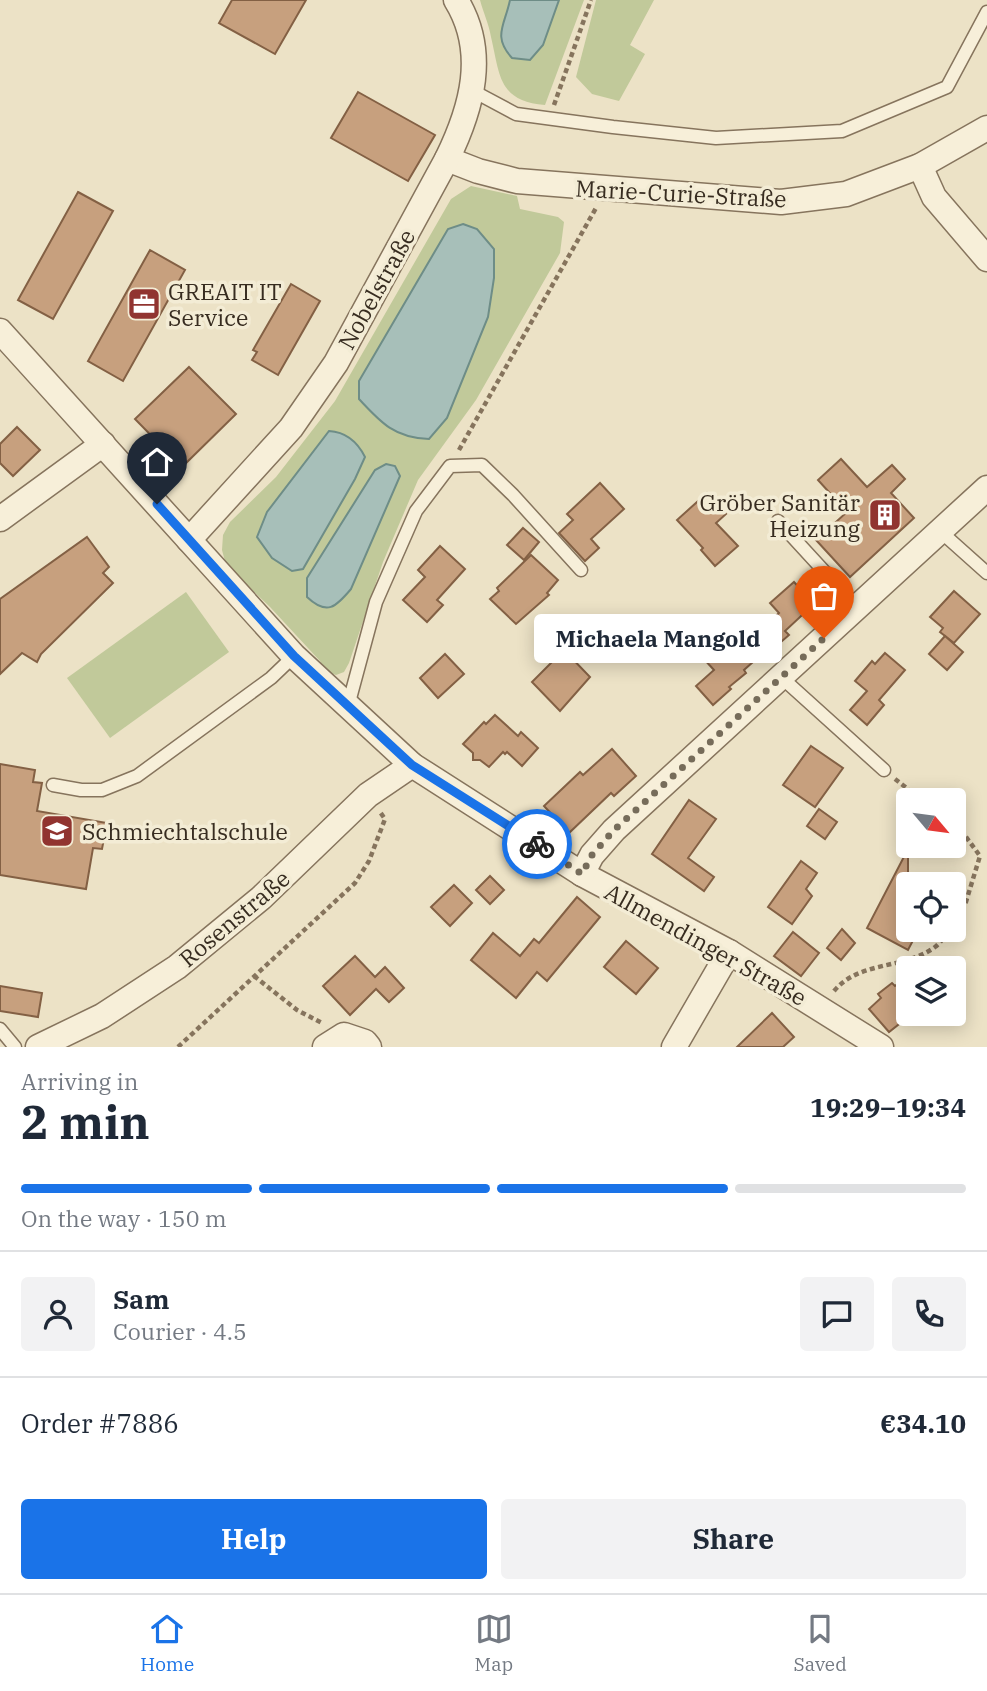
<!DOCTYPE html>
<html lang="en">
<head>
<meta charset="utf-8">
<style>
	body { margin:0; font-family:"IBM Plex Serif",serif; background:#f2f2f3; color:#1f2937; height:100vh; display:flex; flex-direction:column; font-size:26px; white-space:nowrap }
	* { box-sizing:border-box; margin:0 }
	p { font-size:23px; color:#747a83 }
	.icon { flex:none; width:38px; height:38px; fill:none; stroke:currentColor; stroke-width:2; stroke-linecap:round; stroke-linejoin:round }
	.map { position:relative; height:1047px; overflow:hidden }
	.side { display:flex; flex-direction:column; background:#fff; flex:1 }
	.side>* { flex:none }
	.needle { width:46px; rotate:119deg }
	.tools { position:absolute; left:896px; top:788px; display:grid; gap:14px }
	.tools a { display:grid; place-items:center; width:70px; height:70px; border-radius:7px; background:#fff; box-shadow:0 4px 18px #0003; font-size:35px }
	.pin { position:absolute; display:grid; place-items:center; width:60px; height:60px; color:#fff; margin:-72px -30px; border-radius:50% 50% 50% 0; rotate:-45deg; box-shadow:0 0 7px #0007 }
	.pin .icon { rotate:45deg }
	.courier { position:absolute; display:grid; place-items:center; width:70px; height:70px; margin:-35px; border:5px solid #1a73e8; border-radius:50%; background:#fff; color:#222; box-shadow:0 2px 9px #0007 }
	.bubble { position:absolute; height:49px; border-radius:7px; background:#fff; box-shadow:0 4px 18px #0003; font-size:23px; font-weight:800; line-height:49px; text-align:center }
	.overview em { font-style:normal; font-weight:800 }
	.overview div { display:flex; flex-direction:column-reverse }
	.overview { display:flex; align-items:center; justify-content:space-between; height:119px; padding:0 21px }
	h1 { font-size:46px; font-weight:800; line-height:52px }
	.bar { display:grid; grid-template-columns:repeat(4,1fr); gap:10px 7px; align-content:center; height:84px; padding:0 21px }
	.bar i { height:9px; border-radius:5px; background:#e0e1e3 }
	.bar .active { background:#1a73e8 }
	.bar p { grid-column:span 4 }
	.line { display:flex; align-items:center; gap:18px; padding:0 21px; border-top:2px solid #e0e1e3 }
	.line div { flex:1 }
	.round { display:grid; place-items:center; flex:none; width:74px; height:74px; border-radius:7px; background:#f2f2f3 }
	.button { display:flex; gap:14px; margin-top:auto; padding:14px 21px }
	.button a { flex:1; height:80px; border-radius:7px; background:#1a73e8; color:#fff; font-size:28px; font-weight:800; line-height:80px; text-align:center }
	.button a+a { background:#f2f2f3; color:#1f2937 }
	.menu { display:flex; justify-content:space-around; align-items:center; height:98px; border-top:2px solid #e0e1e3; background:#fff; font-size:19px; color:#747a83 }
	.menu a { display:grid; justify-items:center; gap:4px }
	.menu .active { color:#1a73e8 }
	.map>svg:first-child { display:block }
</style>
</head>
<body>
<div class="map">
<svg width="987" height="1047" viewBox="0 0 987 1047">
	<rect width="100%" height="100%" fill="#ece2c6"/>
	<!-- green -->
	<g fill="#c1c99a">
		<path d="M480,0H584L545,105C498,101 500,75 491,37C489,24 483,12 480,0Z"/>
		<path d="M596,0H654L630,45L645,54L619,101L592,94L576,77Z"/>
		<path d="M471,186L517,196L520,209L558,217L564,222L560,253L476,400L418,480L383,562L349,663L344,672L336,675L325,671L320,661L270,607L226,565L222,550L223,535L230,522L276,477L335,401L451,199Z"/>
		<path d="M186,592L229,652L110,738L67,678Z"/>
	</g>
	<!-- water -->
	<g fill="#a7bfb9" stroke="#6e8d87" stroke-width="2">
		<path d="M510,0H559L543,45L530,60L512,58C492,36 505,25 510,0Z"/>
		<path d="M463,224L477,229L494,249V278L488,317L447,418L429,439C395,438 381,423 359,399V381L448,229Z"/>
		<path d="M329,431C346,432 357,441 365,457L355,479L303,569L292,571L272,558L257,537L267,512Z"/>
		<path d="M386,464L395,466L400,476L351,589C336,607 327,616 307,597V578L375,470Z"/>
	</g>
	<!-- building -->
	<g fill="#c7a07e" stroke="#836044" stroke-width="2">
		<path d="M232,0H306L275,54L219,23Z"/>
		<path d="M358,92L435,135L408,181L331,138Z"/>
		<path d="M78,192L113,211L53,319L18,300Z"/>
		<path d="M150,250L185,270L123,381L88,361Z"/>
		<path d="M291,284L320,301L278,375L252,360L257,352L253,350Z"/>
		<path d="M189,367L236,414L182,467L135,419Z"/>
		<path d="M17,427L40,450L13,476L0,463V444Z"/>
		<path d="M841,459L867,487L892,465L905,479L891,493L914,518L850,577L816,540L847,512L818,480Z"/>
		<path d="M600,483L624,509L591,539L599,548L585,561L559,533L573,520L567,514Z"/>
		<path d="M707,493L726,514L716,523L738,546L715,566L701,550L703,548L677,520Z"/>
		<path d="M523,528L539,542L524,560L507,545Z"/>
		<path d="M87,537L109,567L103,573L113,583L41,654L37,662L22,653L0,674V599Z"/>
		<path d="M440,546L465,569L437,600L443,605L427,622L403,600L425,577L418,570Z"/>
		<path d="M531,555L558,580L547,593L549,595L516,624L490,599L499,591L497,588Z"/>
		<path d="M794,582L814,604L785,631L789,635L774,648L772,645L744,670L746,673L729,687L731,689L713,705L696,686L714,670L703,658L733,632L744,645L779,613L770,603Z"/>
		<path d="M954,591L980,614L954,643L940,632L943,628L930,617Z"/>
		<path d="M945,636L963,652L947,670L929,654Z"/>
		<path d="M564,650L590,677L560,711L532,682Z"/>
		<path d="M885,653L905,670L879,700L884,705L867,725L850,710L867,691L855,681L872,661L875,664Z"/>
		<path d="M445,654L464,674L438,698L420,678Z"/>
		<path d="M495,715L518,736L521,732L538,748L522,766L507,752L505,754L503,752L489,767L480,760H473V753L463,744L484,722L486,724Z"/>
		<path d="M811,746L843,768L815,807L783,785Z"/>
		<path d="M612,749L636,776L614,796L611,793L569,833L544,806L580,772L583,775Z"/>
		<path d="M0,764L35,770L33,782L42,783L37,811L107,823L102,849L93,848L86,889L0,875Z"/>
		<path d="M689,800L716,819L688,858L714,877L704,891L652,854Z"/>
		<path d="M819,809L837,822L825,839L807,826Z"/>
		<path d="M908,849V929H919L908,950L867,928Z"/>
		<path d="M801,861L817,873L806,889L812,896L792,924L768,907Z"/>
		<path d="M490,876L504,890L490,904L476,890Z"/>
		<path d="M454,885L472,903L450,926L431,907Z"/>
		<path d="M577,897L600,917L547,981L537,972L516,998L471,960L493,933L520,956L534,939L539,943Z"/>
		<path d="M842,929L855,943L841,960L827,948Z"/>
		<path d="M793,932L819,953L801,976L774,956Z"/>
		<path d="M626,941L658,968L636,994L604,967Z"/>
		<path d="M355,956L375,977L385,967L404,988L389,1002L376,989L350,1015L323,986Z"/>
		<path d="M908,975V1017L889,1032L869,1009L881,998L878,994L892,983L895,986Z"/>
		<path d="M0,986L42,993L38,1017L0,1011Z"/>
		<path d="M772,1013L794,1037L783,1047H737Z"/>
	</g>
	<g fill="none" stroke-linecap="round" stroke-linejoin="round">
		<defs>
			<g id="service">
				<path d="M473,91L516,114L613,127L716,138L842,131L947,87L987,12"/>
				<path d="M778,521L856,606"/>
				<path d="M940,531L987,573"/>
				<path d="M781,677L884,770"/>
				<path d="M348,706L376,602L416,511L450,466L482,465L513,495L581,570"/>
				<path d="M53,785L81,790H102L137,776L271,678L294,656"/>
				<path d="M0,1029L15,1047"/>
			</g>
			<g id="minor">
				<path d="M447,159L478,171L517,181L781,202L846,194L920,166L987,128"/>
				<path d="M920,166L934,197L987,259"/>
				<path d="M0,331L294,656L412,765L582,874L729,952L881,1047"/>
				<path d="M0,519L103,444"/>
				<path d="M189,540L291,428L336,363L447,159C472,108 488,52 456,0"/>
				<path d="M582,874L592,855L614,830L987,488"/>
				<path d="M38,1047L102,1016L177,967L261,898L368,795L412,765"/>
				<path d="M325,1047L344,1035L365,1042L369,1047"/>
				<path d="M674,1047L729,952"/>
			</g>
		</defs>
		<!-- service casing -->
		<use href="#service" stroke="#86745d" stroke-width="15"/>
		<!-- minor casing -->
		<use href="#minor" stroke="#86745d" stroke-width="27"/>
		<!-- path -->
		<g stroke="#86745d" stroke-width="4.5" stroke-dasharray="5 3.5" stroke-linecap="butt">
			<path d="M554,105L591,0"/>
			<path d="M459,450L596,208"/>
			<path d="M895,779L922,800"/>
			<path d="M954,825L961,830L980,856L965,905L954,921"/>
			<path d="M254,976L297,1010L322,1023"/>
			<path d="M834,991C860,960 904,970 935,947C941,943 945,935 949,929"/>
			<path d="M178,1047L355,883L369,861L385,819L380,812"/>
		</g>
		<!-- service -->
		<use href="#service" stroke="#f7efd9" stroke-width="12"/>
		<!-- minor -->
		<use href="#minor" stroke="#f7efd9" stroke-width="24"/>
	</g>
	<g fill="none" stroke-linecap="round" stroke-linejoin="round">
		<!-- done -->
		<path stroke="#766c5a" stroke-width="7" stroke-dasharray="0 12.6" d="M537,844L582,874L592,855L614,830L824,638"/>
		<!-- route -->
		<path stroke="#1a73e8" stroke-width="9" d="M157,504L294,656L412,765L537,844"/>
	</g>
	<!-- icons -->
	<defs>
		<symbol id="office-square" viewBox="-11 -11 22 22"><rect x="-9" y="-9" width="18" height="18" rx="4" fill="#913430" stroke="#f3ecd5"/><path d="M-6-3h4V-5.5h4V-3h4V5H-6ZM-1-4.5V-3h2v-1.5ZM-6 0V1H6V0Z" fill="#fff"/></symbol>
		<symbol id="building-square" viewBox="-11 -11 22 22"><rect x="-9" y="-9" width="18" height="18" rx="4" fill="#913430" stroke="#f3ecd5"/><path d="M-4-6H4V6H1V3H-1V6H-4ZM-2.5-4.3h1.7v1.8h-1.7ZM.8-4.3h1.7v1.8H.8ZM-2.5-1h1.7V.8h-1.7ZM.8-1h1.7V.8H.8Z" fill="#fff"/></symbol>
		<symbol id="school-square" viewBox="-11 -11 22 22"><rect x="-9" y="-9" width="18" height="18" rx="4" fill="#913430" stroke="#f3ecd5"/><path d="M0-5L7-2L0 1L-7-2ZM-4 1L0 2.5L4 1V4Q0 6-4 4Z" fill="#fff"/></symbol>
	</defs>
	<g fill-rule="evenodd">
		<use href="#office-square" x="125" y="285" width="38" height="38"/>
		<use href="#building-square" x="866" y="496" width="38" height="38"/>
		<use href="#school-square" x="38" y="812" width="38" height="38"/>
	</g>
	<g text-anchor="middle" dominant-baseline="central" stroke-width="7" stroke-linejoin="round" paint-order="stroke">
		<!-- street labels -->
		<g font-size="23" fill="#372c20" stroke="#f3ecd5">
			<text transform="translate(681 193) rotate(3)">Marie-Curie-Straße</text>
			<text transform="translate(376 289) rotate(-61)">Nobelstraße</text>
			<text transform="translate(234 918) rotate(-40)">Rosenstraße</text>
			<text transform="translate(706 944) rotate(29)">Allmendinger Straße</text>
		</g>
		<!-- poi labels -->
		<g font-size="23" fill="#372c20" stroke="#f3ecd5" text-anchor="start">
			<text x="168" y="291">GREAIT IT<tspan x="168" dy="26">Service</tspan></text>
			<text x="860" y="502" text-anchor="end">Gröber Sanitär<tspan x="860" dy="26">Heizung</tspan></text>
			<text x="82" y="831">Schmiechtalschule</text>
		</g>
	</g>
</svg>
<div class="tools">
<a><svg class="needle" viewBox="-14 -14 28 28"><path d="M0-13l5 13h-10z" fill="#e53935"/><path d="M0 13l5-13h-10z" fill="#747a83"/></svg></a>
<a><svg class="icon" aria-label="locate" viewBox="0 0 24 24"><circle cx="12" cy="12" r="6"/><path d="M12 2v4M12 18v4M2 12h4M18 12h4"/></svg></a>
<a><svg class="icon" aria-label="layers" viewBox="0 0 24 24"><path d="M12 4l9 5-9 5-9-5zM3 14l9 5 9-5"/></svg></a>
</div>
<div class="pin" style="left:824px;top:638px;background:#ea580c"><svg class="icon" aria-label="bag" viewBox="0 0 24 24"><path d="M5 8h14l-1 12H6zM9 8a3 3 0 0 1 6 0"/></svg></div>
<div class="pin" style="left:157px;top:504px;background:#1f2937"><svg class="icon" aria-label="home" viewBox="0 0 24 24"><path d="M3 11l9-7 9 7M6 9v11h12V9"/></svg></div>
<div class="courier" style="left:537px;top:844px"><svg class="icon" aria-label="bike" viewBox="0 0 24 24"><circle cx="6" cy="16" r="4"/><circle cx="18" cy="16" r="4"/><path d="M6 16l4-8h5l3 8M10 8l3 8H6M13 5h3"/></svg></div>
<div class="bubble" style="left:534px;top:614px;width:248px">Michaela Mangold</div>
</div>
<section class="side">
<div class="overview"><div><h1>2 min</h1><p>Arriving in</p></div><em>19:29–19:34</em></div>
<div class="bar"><i class="active"></i><i class="active"></i><i class="active"></i><i></i><p>On the way · 150 m</p></div>
<div class="line" style="height:126px"><a class="round"><svg class="icon" aria-label="person" viewBox="0 0 24 24"><circle cx="12" cy="8" r="4"/><path d="M4 21q1-7 8-7t8 7"/></svg></a><div><b>Sam</b><p>Courier · 4.5</p></div><a class="round"><svg class="icon" aria-label="chat" viewBox="0 0 24 24"><path d="M4 5h16v11H9l-5 4z"/></svg></a><a class="round"><svg class="icon" aria-label="phone" viewBox="0 0 24 24"><path d="M5 4h4l2 5-3 2q2 4 5 5l2-3 5 2v4C11 20 4 13 5 4z"/></svg></a></div>
<div class="line" style="height:91px"><div>Order #7886</div><b>€34.10</b></div>
<div class="button"><a>Help</a><a>Share</a></div>
</section>
<nav class="menu">
<a class="active"><svg class="icon" aria-label="home" viewBox="0 0 24 24"><path d="M3 11l9-7 9 7M6 9v11h12V9"/></svg>Home</a>
<a><svg class="icon" aria-label="map" viewBox="0 0 24 24"><path d="M3 6l6-2 6 2 6-2v14l-6 2-6-2-6 2zM9 4v14M15 6v14"/></svg>Map</a>
<a><svg class="icon" aria-label="saved" viewBox="0 0 24 24"><path d="M7 4h10v16l-5-4-5 4z"/></svg>Saved</a>
</nav>
</body>
</html>
